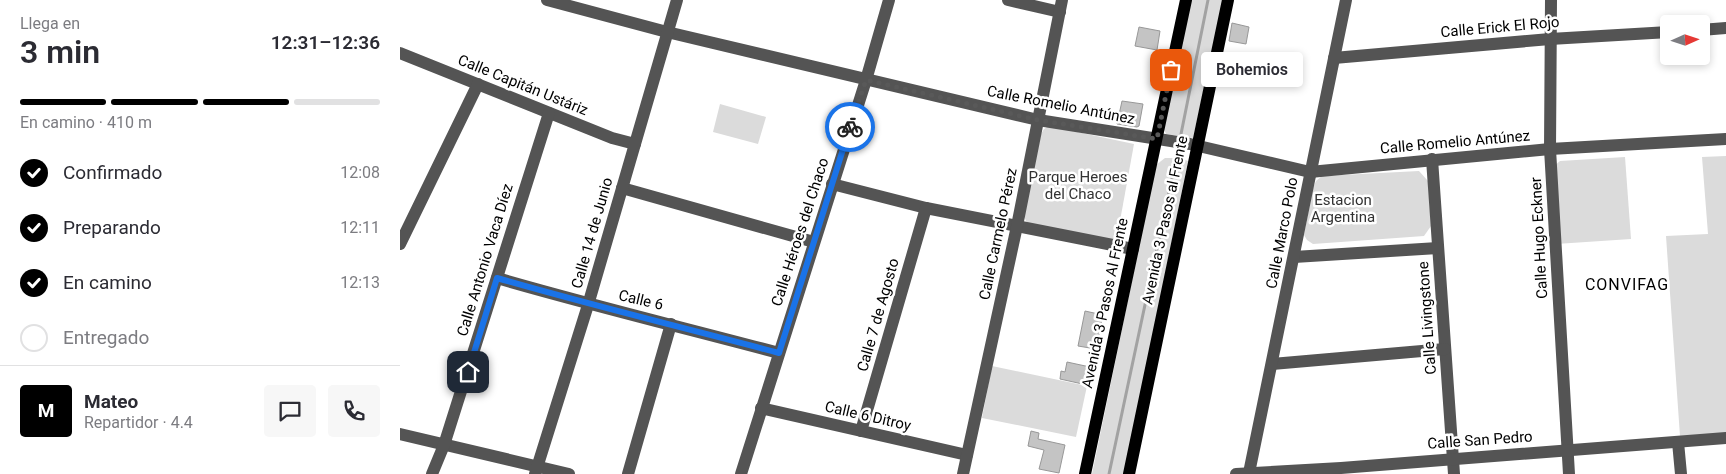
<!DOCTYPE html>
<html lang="es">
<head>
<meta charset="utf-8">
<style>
	body { margin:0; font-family:Roboto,sans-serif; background:#f7f7f7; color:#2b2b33; height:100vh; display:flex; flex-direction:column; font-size:19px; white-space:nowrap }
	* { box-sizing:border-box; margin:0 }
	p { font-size:16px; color:#7c7c81 }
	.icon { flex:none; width:28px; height:28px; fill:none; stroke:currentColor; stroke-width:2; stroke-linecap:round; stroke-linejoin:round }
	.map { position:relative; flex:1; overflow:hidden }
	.sheet { display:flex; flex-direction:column; background:#fff; width:400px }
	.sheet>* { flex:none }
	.needle { width:32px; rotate:87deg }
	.fabs { position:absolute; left:1260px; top:15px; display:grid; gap:10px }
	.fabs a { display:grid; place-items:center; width:50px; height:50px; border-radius:5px; background:#fff; box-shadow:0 2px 8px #0003; font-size:25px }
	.pin { position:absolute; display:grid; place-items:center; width:42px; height:42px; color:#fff; margin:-21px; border-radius:10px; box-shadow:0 2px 8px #0006 }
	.courier { position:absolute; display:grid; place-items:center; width:50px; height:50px; margin:-25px; border:4px solid #1a73e8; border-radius:50%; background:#fff; color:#222; box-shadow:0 1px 6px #0007 }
	.bubble { position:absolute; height:35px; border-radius:5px; background:#fff; box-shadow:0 2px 8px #0003; font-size:16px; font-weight:600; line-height:35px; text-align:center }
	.summary em { font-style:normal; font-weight:600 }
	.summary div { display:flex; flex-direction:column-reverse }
	.summary { display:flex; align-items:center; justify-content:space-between; height:85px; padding:0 20px }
	h1 { font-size:32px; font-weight:600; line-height:38px }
	.bar { display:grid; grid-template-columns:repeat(4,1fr); gap:8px 5px; align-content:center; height:60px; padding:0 20px }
	.bar i { height:6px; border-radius:4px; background:#e1e1e2 }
	.bar .current { background:#000 }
	.bar p { grid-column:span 4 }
	.line { display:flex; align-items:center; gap:12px; padding:0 20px; border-top:1px solid #e1e1e2 }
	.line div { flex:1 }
	.round { display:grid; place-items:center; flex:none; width:52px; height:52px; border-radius:5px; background:#f7f7f7 }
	ol { padding:0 20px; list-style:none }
	li { display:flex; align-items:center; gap:15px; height:55px }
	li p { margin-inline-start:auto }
	li .icon { padding:5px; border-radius:50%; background:#000; color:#fff; stroke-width:4 }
	li:last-child { color:#7c7c81 }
	li i { width:28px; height:28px; border:2px solid #e1e1e2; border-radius:50% }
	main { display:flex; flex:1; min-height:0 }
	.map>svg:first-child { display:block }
</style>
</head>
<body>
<main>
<section class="sheet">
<div class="summary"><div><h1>3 min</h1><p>Llega en</p></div><em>12:31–12:36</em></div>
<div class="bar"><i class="current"></i><i class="current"></i><i class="current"></i><i></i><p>En camino · 410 m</p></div>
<ol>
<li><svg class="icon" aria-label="check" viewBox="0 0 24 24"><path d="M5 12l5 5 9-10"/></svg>Confirmado<p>12:08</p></li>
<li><svg class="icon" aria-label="check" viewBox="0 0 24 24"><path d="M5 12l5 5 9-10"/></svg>Preparando<p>12:11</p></li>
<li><svg class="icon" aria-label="check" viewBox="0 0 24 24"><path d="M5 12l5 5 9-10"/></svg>En camino<p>12:13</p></li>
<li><i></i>Entregado</li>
</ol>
<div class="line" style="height:90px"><b class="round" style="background:#000;color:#fff">M</b><div><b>Mateo</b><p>Repartidor · 4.4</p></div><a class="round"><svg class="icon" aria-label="chat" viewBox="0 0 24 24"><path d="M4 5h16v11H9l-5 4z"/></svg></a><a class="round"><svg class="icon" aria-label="phone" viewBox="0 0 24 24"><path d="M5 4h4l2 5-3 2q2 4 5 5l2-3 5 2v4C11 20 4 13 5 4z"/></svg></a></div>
</section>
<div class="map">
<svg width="1326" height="474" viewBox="0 0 1326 474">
	<rect width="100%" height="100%" fill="#fff"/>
	<!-- green -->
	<g fill="#dbdbdb">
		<path d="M790,0H823L793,138L766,134L763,127Z"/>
		<path d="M320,104L366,117L358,144L313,132Z"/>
		<path d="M649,126L734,144L716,243L629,224L626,221L624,216L641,134L644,129Z"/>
		<path d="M1326,156V433L1280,436L1266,236L1308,234L1302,157Z"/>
		<path d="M1225,157L1231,239L1156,244L1153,167L1160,161Z"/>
		<path d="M765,158H780L788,161L725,474H692L756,165Z"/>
		<path d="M1019,171L1028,181L1031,226L1024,236L913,244L907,240L904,235L913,188L916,181L922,176Z"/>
		<path d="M592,366L687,386L676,437L582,418Z"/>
	</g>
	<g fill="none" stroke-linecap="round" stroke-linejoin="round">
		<!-- stream -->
		<g stroke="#a2a2a2" stroke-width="3">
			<path d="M780,139L808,0"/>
			<path d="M709,474L779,145"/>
		</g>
	</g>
	<!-- building -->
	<g fill="#c4c4c4" stroke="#989898">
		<path d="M832,23L849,27L846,44L829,41Z"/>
		<path d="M739,27L760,31L757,50L735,46Z"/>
		<path d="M722,101L743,104L739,126L737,127L717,124Z"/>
		<path d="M685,311L703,315L696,349L678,346Z"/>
		<path d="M667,362L690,367L687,385L660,379L661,371L665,372Z"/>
		<path d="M631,431L639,433L638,439L665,445L659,473L639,469L644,450L628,446Z"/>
	</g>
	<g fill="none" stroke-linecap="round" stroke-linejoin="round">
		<!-- minor -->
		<g stroke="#545454" stroke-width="12">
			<path d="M147,0L267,32L638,120L790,144L910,172L1150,149L1326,139"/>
			<path d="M608,0L660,12"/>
			<path d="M1151,0L1150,149L1169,474"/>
			<path d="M1301,30L1326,28"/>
			<path d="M0,53L212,138L235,144"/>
			<path d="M934,58L1150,39L1269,32"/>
			<path d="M1032,159L1054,474"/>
			<path d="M432,184L526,208L733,249"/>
			<path d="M222,188L414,242"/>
			<path d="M0,244L78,84"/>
			<path d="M894,257L1038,248"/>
			<path d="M97,278C190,305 285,328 379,353"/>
			<path d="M872,364L1045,349"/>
			<path d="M361,408L567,455"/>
			<path d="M461,431L526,208"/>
			<path d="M0,434L169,474"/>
			<path d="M1278,442L1281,474"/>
			<path d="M849,473L946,0"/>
			<path d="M32,474L44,445L149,113"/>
			<path d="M135,474L188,305L277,0"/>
			<path d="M228,474L271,324"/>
			<path d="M341,474L466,80L489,0"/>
			<path d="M563,474L617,226L662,0"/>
			<path d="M836,474L941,468L1326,438"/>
		</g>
		<!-- major -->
		<g stroke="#000" stroke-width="12">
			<path d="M685,474L786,0"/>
			<path d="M729,474L828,0"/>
		</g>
	</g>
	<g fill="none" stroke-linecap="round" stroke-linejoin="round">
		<!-- done -->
		<path stroke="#595959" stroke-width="5" stroke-dasharray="0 9" d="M450,127L466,80L638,120L757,139L771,70"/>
		<!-- route -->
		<path stroke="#1a73e8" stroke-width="6" d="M68,372L97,278C190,305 285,328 379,353L450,127"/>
	</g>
	<g text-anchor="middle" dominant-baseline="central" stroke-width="5" stroke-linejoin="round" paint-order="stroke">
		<!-- street labels -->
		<g font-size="15" fill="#000" stroke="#fff">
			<text transform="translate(1100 27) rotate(-5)">Calle Erick El Rojo</text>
			<text transform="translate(123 85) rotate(22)">Calle Capitán Ustáriz</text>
			<text transform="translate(661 105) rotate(11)">Calle Romelio Antúnez</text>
			<text transform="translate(1055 142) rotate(-5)">Calle Romelio Antúnez</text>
			<text transform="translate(765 220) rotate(-78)">Avenida 3 Pasos al Frente</text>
			<text transform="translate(400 232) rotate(-72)">Calle Héroes del Chaco</text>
			<text transform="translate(192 233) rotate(-74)">Calle 14 de Junio</text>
			<text transform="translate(882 233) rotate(-79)">Calle Marco Polo</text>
			<text transform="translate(598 234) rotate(-78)">Calle Carmelo Pérez</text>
			<text transform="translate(1139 238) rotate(-93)">Calle Hugo Eckner</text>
			<text transform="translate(85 260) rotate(-73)">Calle Antonio Vaca Díez</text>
			<text transform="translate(241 300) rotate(13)">Calle 6</text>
			<text transform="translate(705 303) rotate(-78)">Avenida 3 Pasos Al Frente</text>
			<text transform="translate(478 315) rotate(-74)">Calle 7 de Agosto</text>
			<text transform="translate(1027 318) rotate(-94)">Calle Livingstone</text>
			<text transform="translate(468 416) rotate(13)">Calle 6 Ditroy</text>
			<text transform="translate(1080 440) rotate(-4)">Calle San Pedro</text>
		</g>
		<!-- park labels -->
		<g font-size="15" fill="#323232" stroke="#fff">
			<text x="678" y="177">Parque Heroes<tspan x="678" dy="17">del Chaco</tspan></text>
			<text x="943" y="200">Estacion<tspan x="943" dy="17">Argentina</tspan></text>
		</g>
		<!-- neighbourhood labels -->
		<g font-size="16" letter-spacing="1" fill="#000" stroke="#fff">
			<text x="1227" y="284">CONVIFAG</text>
		</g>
	</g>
</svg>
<div class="fabs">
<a><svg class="needle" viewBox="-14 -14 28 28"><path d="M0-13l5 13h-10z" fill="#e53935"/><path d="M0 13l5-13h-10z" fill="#7c7c81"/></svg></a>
</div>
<div class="pin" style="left:771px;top:70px;background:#ea580c"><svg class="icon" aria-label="bag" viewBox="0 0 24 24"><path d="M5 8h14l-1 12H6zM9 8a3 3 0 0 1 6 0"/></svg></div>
<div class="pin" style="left:68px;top:372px;background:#1f2937"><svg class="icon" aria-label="home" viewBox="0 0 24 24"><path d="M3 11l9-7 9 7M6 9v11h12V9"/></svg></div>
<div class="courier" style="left:450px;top:127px"><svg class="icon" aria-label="bike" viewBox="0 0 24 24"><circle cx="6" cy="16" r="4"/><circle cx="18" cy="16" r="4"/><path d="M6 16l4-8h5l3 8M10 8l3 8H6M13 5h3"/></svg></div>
<div class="bubble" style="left:801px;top:52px;width:102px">Bohemios</div>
</div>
</main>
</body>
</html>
